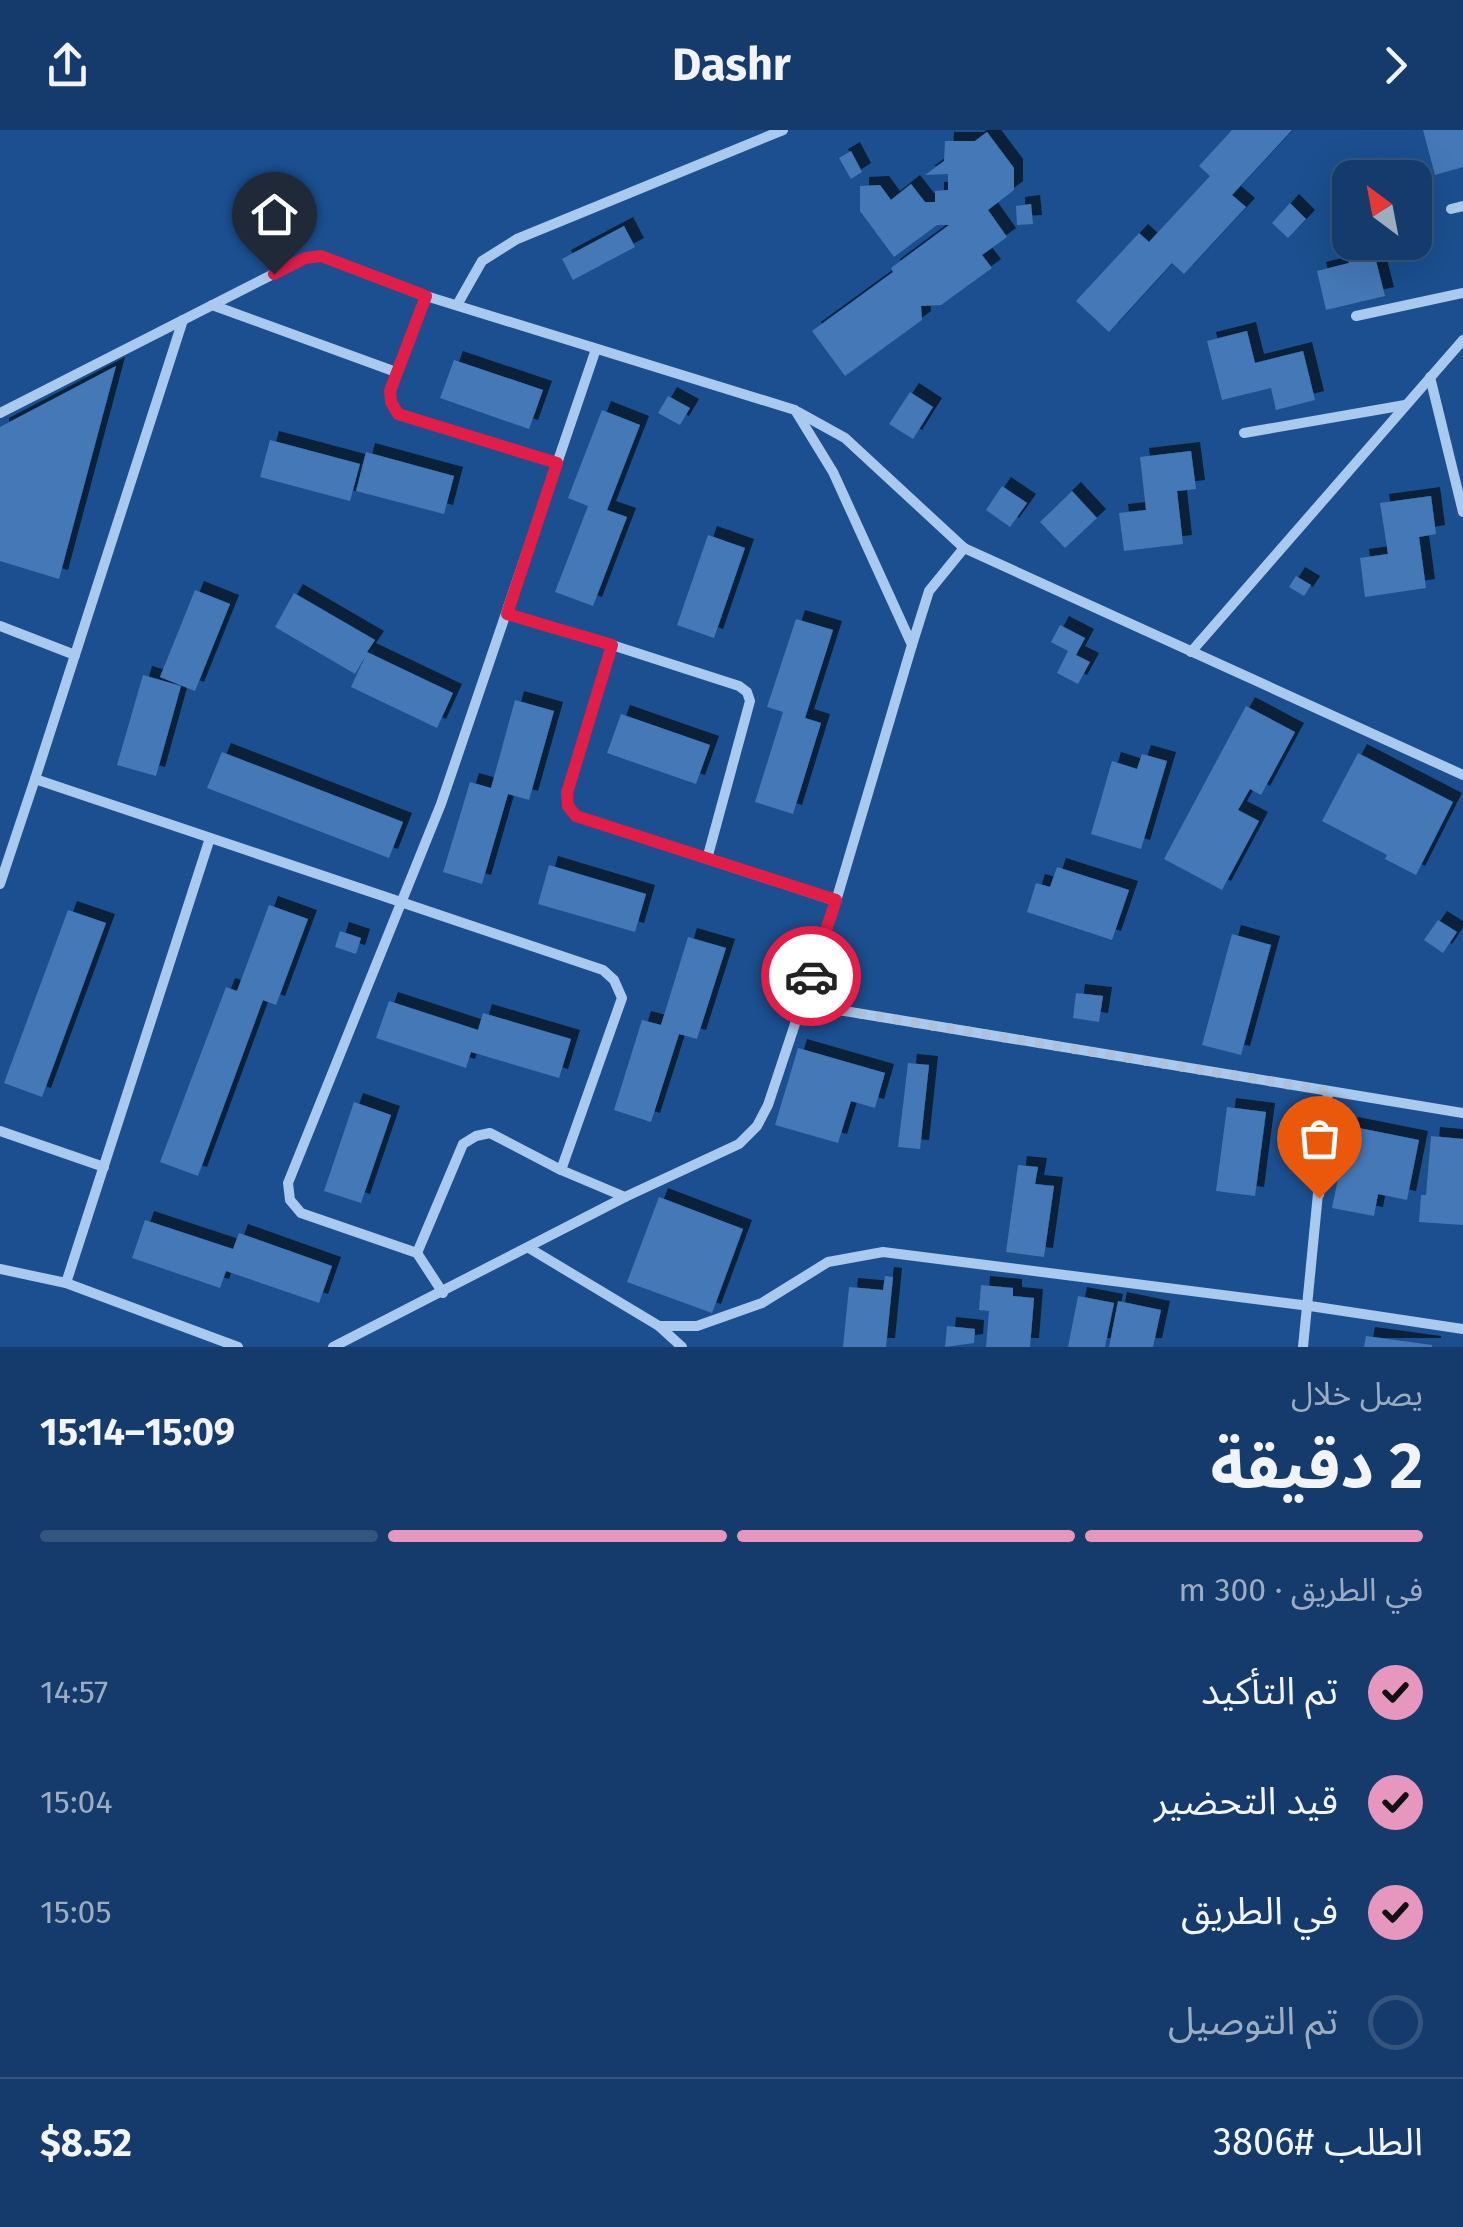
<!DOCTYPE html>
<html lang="ar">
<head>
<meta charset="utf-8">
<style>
	body { margin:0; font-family:"Fira Sans","Noto Sans Arabic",sans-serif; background:#214673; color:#f1f3f6; direction:rtl; height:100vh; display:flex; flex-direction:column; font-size:38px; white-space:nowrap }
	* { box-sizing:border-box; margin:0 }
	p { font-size:32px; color:#9dadc1 }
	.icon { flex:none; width:55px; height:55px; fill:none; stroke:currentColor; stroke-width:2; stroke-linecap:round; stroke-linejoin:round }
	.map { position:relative; height:1217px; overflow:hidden; direction:ltr }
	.sheet { display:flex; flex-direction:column; background:#143b6b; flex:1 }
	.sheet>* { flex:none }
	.needle { width:65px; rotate:328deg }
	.tools { position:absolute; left:1332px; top:30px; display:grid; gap:20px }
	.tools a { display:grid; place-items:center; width:100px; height:100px; border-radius:20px; background:#143b6b; box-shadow:0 10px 40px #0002,0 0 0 2px #33557e; font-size:50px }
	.pin { position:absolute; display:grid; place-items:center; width:85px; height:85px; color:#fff; margin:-102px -42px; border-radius:50% 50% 50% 0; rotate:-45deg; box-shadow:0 0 10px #0007 }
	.pin .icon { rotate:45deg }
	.courier { position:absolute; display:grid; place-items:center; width:100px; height:100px; margin:-50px; border:8px solid #e11d48; border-radius:50%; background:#fff; color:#222; box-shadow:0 2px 12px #0007 }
	.headline em { font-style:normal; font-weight:700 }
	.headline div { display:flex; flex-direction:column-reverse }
	.headline { display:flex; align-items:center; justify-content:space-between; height:170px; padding:0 40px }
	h1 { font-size:65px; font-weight:700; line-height:75px }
	.bar { display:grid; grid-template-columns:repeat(4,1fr); gap:15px 10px; align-content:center; height:120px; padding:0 40px }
	.bar i { height:12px; border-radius:8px; background:#33557e }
	.bar .current { background:#e797bd }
	.bar p { grid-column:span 4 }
	.line { display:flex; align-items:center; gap:25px; padding:0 40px; border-top:2px solid #33557e }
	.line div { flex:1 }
	ol { padding:0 40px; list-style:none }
	li { display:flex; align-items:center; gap:30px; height:110px }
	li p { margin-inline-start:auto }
	li .icon { padding:10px; border-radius:50%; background:#e797bd; color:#111; stroke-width:4 }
	li:last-child { color:#9dadc1 }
	li i { width:55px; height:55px; border:5px solid #33557e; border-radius:50% }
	header { display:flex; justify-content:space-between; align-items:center; height:130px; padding:0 40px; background:#143b6b; font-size:45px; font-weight:700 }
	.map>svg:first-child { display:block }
</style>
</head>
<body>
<header><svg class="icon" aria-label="forward" viewBox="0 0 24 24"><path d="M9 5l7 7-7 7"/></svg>Dashr<svg class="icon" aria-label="share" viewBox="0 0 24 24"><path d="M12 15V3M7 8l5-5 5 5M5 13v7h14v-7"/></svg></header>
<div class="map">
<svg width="1463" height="1217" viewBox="0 0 1463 1217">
	<defs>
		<filter id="shadow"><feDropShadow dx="9" dy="-9" stdDeviation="0" flood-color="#0009"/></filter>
	</defs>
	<rect width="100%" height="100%" fill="#1b4f8f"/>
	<!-- building -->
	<g fill="#4478b7" filter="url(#shadow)">
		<path d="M1232,0H1292L1232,65L1246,77L1184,144L1172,133L1109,202L1076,171L1139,103L1149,112L1210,46L1199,36Z"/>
		<path d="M1423,0H1463V37L1435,45Z"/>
		<path d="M987,2L1014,38V60L988,80L1007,107L982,125L992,138L941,175L921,176L922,190L845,246L812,201L893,142L891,138L949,95H937L894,127L860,81V56L880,55L891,70L911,54L925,72H935V61L948,60V44L925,45L944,31L945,11H975Z"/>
		<path d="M851,21L862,42L851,49L839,28Z"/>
		<path d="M1290,73L1306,89L1288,108L1272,93Z"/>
		<path d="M1031,74L1033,94L1017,95L1016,76Z"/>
		<path d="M1350,85V112H1396L1373,119L1385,166L1326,180L1317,141L1349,133L1338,88Z"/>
		<path d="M624,96L635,117L573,150L562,129Z"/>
		<path d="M1247,201L1255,233L1303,221L1315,270L1276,280L1271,258L1222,270L1207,211Z"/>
		<path d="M454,230L543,260L529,299L440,268Z"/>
		<path d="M116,236L59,449L0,431V297Z"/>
		<path d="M910,262L933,277L913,309L889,294Z"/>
		<path d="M668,266L690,278L680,295L658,283Z"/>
		<path d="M602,280L640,295L607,380L627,387L593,476L555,462L588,376L568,368Z"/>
		<path d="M270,310L360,334L350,371L260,347Z"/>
		<path d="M1191,321L1196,359L1177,361L1183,414L1124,421L1119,383L1146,380L1140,327Z"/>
		<path d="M366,322L454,346L444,384L356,361Z"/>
		<path d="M1002,356L1027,373L1010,397L986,380Z"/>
		<path d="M1072,361L1097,388L1065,418L1040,392Z"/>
		<path d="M1431,366L1436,404L1419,407L1426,458L1365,467L1360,428L1388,424L1380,373Z"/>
		<path d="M708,405L745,418L714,508L677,495Z"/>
		<path d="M1296,446L1311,455L1304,466L1289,457Z"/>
		<path d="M195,460L230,474L195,561L160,547Z"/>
		<path d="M294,463L375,510L367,522L453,563L437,598L351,557L365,527L355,544L275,497Z"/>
		<path d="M796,489L833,500L805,588L821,593L793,684L755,672L783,582L767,577Z"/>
		<path d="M1060,495L1085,508L1076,525L1090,532L1078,554L1057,543L1068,521L1051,512Z"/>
		<path d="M143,545L181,556L156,646L117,635Z"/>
		<path d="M515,570L554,581L529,670L508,664L482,754L443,742L470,652L491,658Z"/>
		<path d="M1246,576L1295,602L1261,665L1250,659L1238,680L1259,691L1222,760L1164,729Z"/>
		<path d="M621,584L710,615L696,654L607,623Z"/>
		<path d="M222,622L403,692L389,728L207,658Z"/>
		<path d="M1358,623L1453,672L1416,745L1385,729L1387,725L1322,691Z"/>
		<path d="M1142,624L1167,631L1141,719L1091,704L1112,631L1137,639Z"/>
		<path d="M549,735L646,764L635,802L538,774Z"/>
		<path d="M1057,737L1129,760L1112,810L1027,782L1036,753L1050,757Z"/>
		<path d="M269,775L308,789L276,875L263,870L198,1046L160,1032L226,857L237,861Z"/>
		<path d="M68,780L106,793L42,967L4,953Z"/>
		<path d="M1438,790L1457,802L1443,823L1424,810Z"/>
		<path d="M340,801L361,808L356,824L335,817Z"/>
		<path d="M1232,804L1271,815L1241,925L1202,915Z"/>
		<path d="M688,807L726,818L697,909L679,904L651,992L614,980L642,890L661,895Z"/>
		<path d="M1076,863L1103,866L1099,892L1073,888Z"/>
		<path d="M389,871L478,900L483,883L571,909L559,948L471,922L466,938L376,908Z"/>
		<path d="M798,918L885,943L875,978L851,971L838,1013L775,995Z"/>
		<path d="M908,933L929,935L920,1019L898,1017Z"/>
		<path d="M354,972L391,985L361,1073L324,1061Z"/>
		<path d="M1227,977L1266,982L1255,1066L1216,1061Z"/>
		<path d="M1349,996L1419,1010L1407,1070L1378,1064L1374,1086L1332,1078Z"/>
		<path d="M1431,1006L1463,1009V1095L1419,1092L1421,1065H1426Z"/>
		<path d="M1018,1035L1038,1037L1035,1054L1054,1056L1044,1127L1006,1122Z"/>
		<path d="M659,1067L743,1099L712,1183L627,1152Z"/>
		<path d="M145,1090L233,1119L239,1103L332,1136L319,1173L226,1141L220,1158L132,1128Z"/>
		<path d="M885,1146L893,1147L886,1217H843L849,1157L883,1160Z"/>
		<path d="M981,1155L1013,1158V1166L1034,1168L1030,1217H986L989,1181L979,1180Z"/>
		<path d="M1078,1166L1114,1173L1105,1217H1068Z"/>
		<path d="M1118,1171L1161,1180L1153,1217H1109Z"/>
		<path d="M947,1196L975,1199L974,1213L945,1217Z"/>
		<path d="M1366,1206L1432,1215V1217H1364Z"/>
	</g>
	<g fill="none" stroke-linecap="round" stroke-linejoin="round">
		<!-- street -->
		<g stroke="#a9c9ee" stroke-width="10">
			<path d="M1451,79L1463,76"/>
			<path d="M426,166L390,261L391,272L398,284L557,333"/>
			<path d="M212,175L396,242"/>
			<path d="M457,175L482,131L517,109L783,0"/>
			<path d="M1356,186L1463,163"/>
			<path d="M183,190L35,649L603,840L614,850L622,868L561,1040L625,1067"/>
			<path d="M1430,247L1463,382"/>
			<path d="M798,282L845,308L964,418L1463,645"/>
			<path d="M0,283L305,128L321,126L426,166L795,280L833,342L912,515L836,771L768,975L757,996L739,1014L625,1067L333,1217"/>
			<path d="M1244,303L1405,275"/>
			<path d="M507,484L612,515L567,663L568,676L576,686L836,771"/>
			<path d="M0,496L75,525"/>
			<path d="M612,515L739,556L747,562L750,571L707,729"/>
			<path d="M912,515L929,461L964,418"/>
			<path d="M1191,522L1463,210"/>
			<path d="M0,754L35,649"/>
			<path d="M802,874L1463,983"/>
			<path d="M0,1001L104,1037"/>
			<path d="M529,1118L659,1196L682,1217"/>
			<path d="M417,1123L463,1014L476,1006L490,1003L561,1040"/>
			<path d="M0,1139L66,1153L238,1217"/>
			<path d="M66,1153L210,708"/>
			<path d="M443,1163L417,1123L301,1083L290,1070L288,1053L441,674L596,219"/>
			<path d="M659,1196H697L762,1173L828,1132L883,1122L1310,1176L1463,1199"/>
			<path d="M1303,1217L1328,961"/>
		</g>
	</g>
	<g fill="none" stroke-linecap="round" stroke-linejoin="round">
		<!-- done -->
		<path stroke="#afc1d8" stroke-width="10" stroke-dasharray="0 18" d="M811,846L802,874L1328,961L1319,1068"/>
		<!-- route -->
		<path stroke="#e11d48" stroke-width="12" d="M274,144L305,128L321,126L426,166L390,261L391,272L398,284L557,333L507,484L612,515L567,663L568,676L576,686L836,770L811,846"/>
	</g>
</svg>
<div class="tools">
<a><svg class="needle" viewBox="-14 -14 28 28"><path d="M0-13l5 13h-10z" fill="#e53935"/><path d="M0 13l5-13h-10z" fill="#9dadc1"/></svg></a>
</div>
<div class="pin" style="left:1319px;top:1068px;background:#ea580c"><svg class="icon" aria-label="bag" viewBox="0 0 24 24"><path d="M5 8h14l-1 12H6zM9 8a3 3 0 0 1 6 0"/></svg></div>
<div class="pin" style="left:274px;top:144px;background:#1f2937"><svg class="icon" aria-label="home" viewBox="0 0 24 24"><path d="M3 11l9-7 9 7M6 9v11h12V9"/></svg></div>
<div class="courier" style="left:811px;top:846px"><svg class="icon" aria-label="car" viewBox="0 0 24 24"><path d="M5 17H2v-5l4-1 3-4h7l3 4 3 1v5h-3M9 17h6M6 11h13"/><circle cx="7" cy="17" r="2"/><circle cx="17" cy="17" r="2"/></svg></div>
</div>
<section class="sheet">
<div class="headline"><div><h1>2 دقيقة</h1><p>يصل خلال</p></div><em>15:09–15:14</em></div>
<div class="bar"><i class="current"></i><i class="current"></i><i class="current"></i><i></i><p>في الطريق · 300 m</p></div>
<ol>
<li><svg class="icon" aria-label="check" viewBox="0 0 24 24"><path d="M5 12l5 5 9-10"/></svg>تم التأكيد<p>14:57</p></li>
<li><svg class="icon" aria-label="check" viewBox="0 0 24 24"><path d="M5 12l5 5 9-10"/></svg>قيد التحضير<p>15:04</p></li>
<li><svg class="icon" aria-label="check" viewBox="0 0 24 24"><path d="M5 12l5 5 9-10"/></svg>في الطريق<p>15:05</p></li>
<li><i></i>تم التوصيل</li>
</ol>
<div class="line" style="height:130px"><div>الطلب #3806</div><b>$8.52</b></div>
</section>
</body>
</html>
